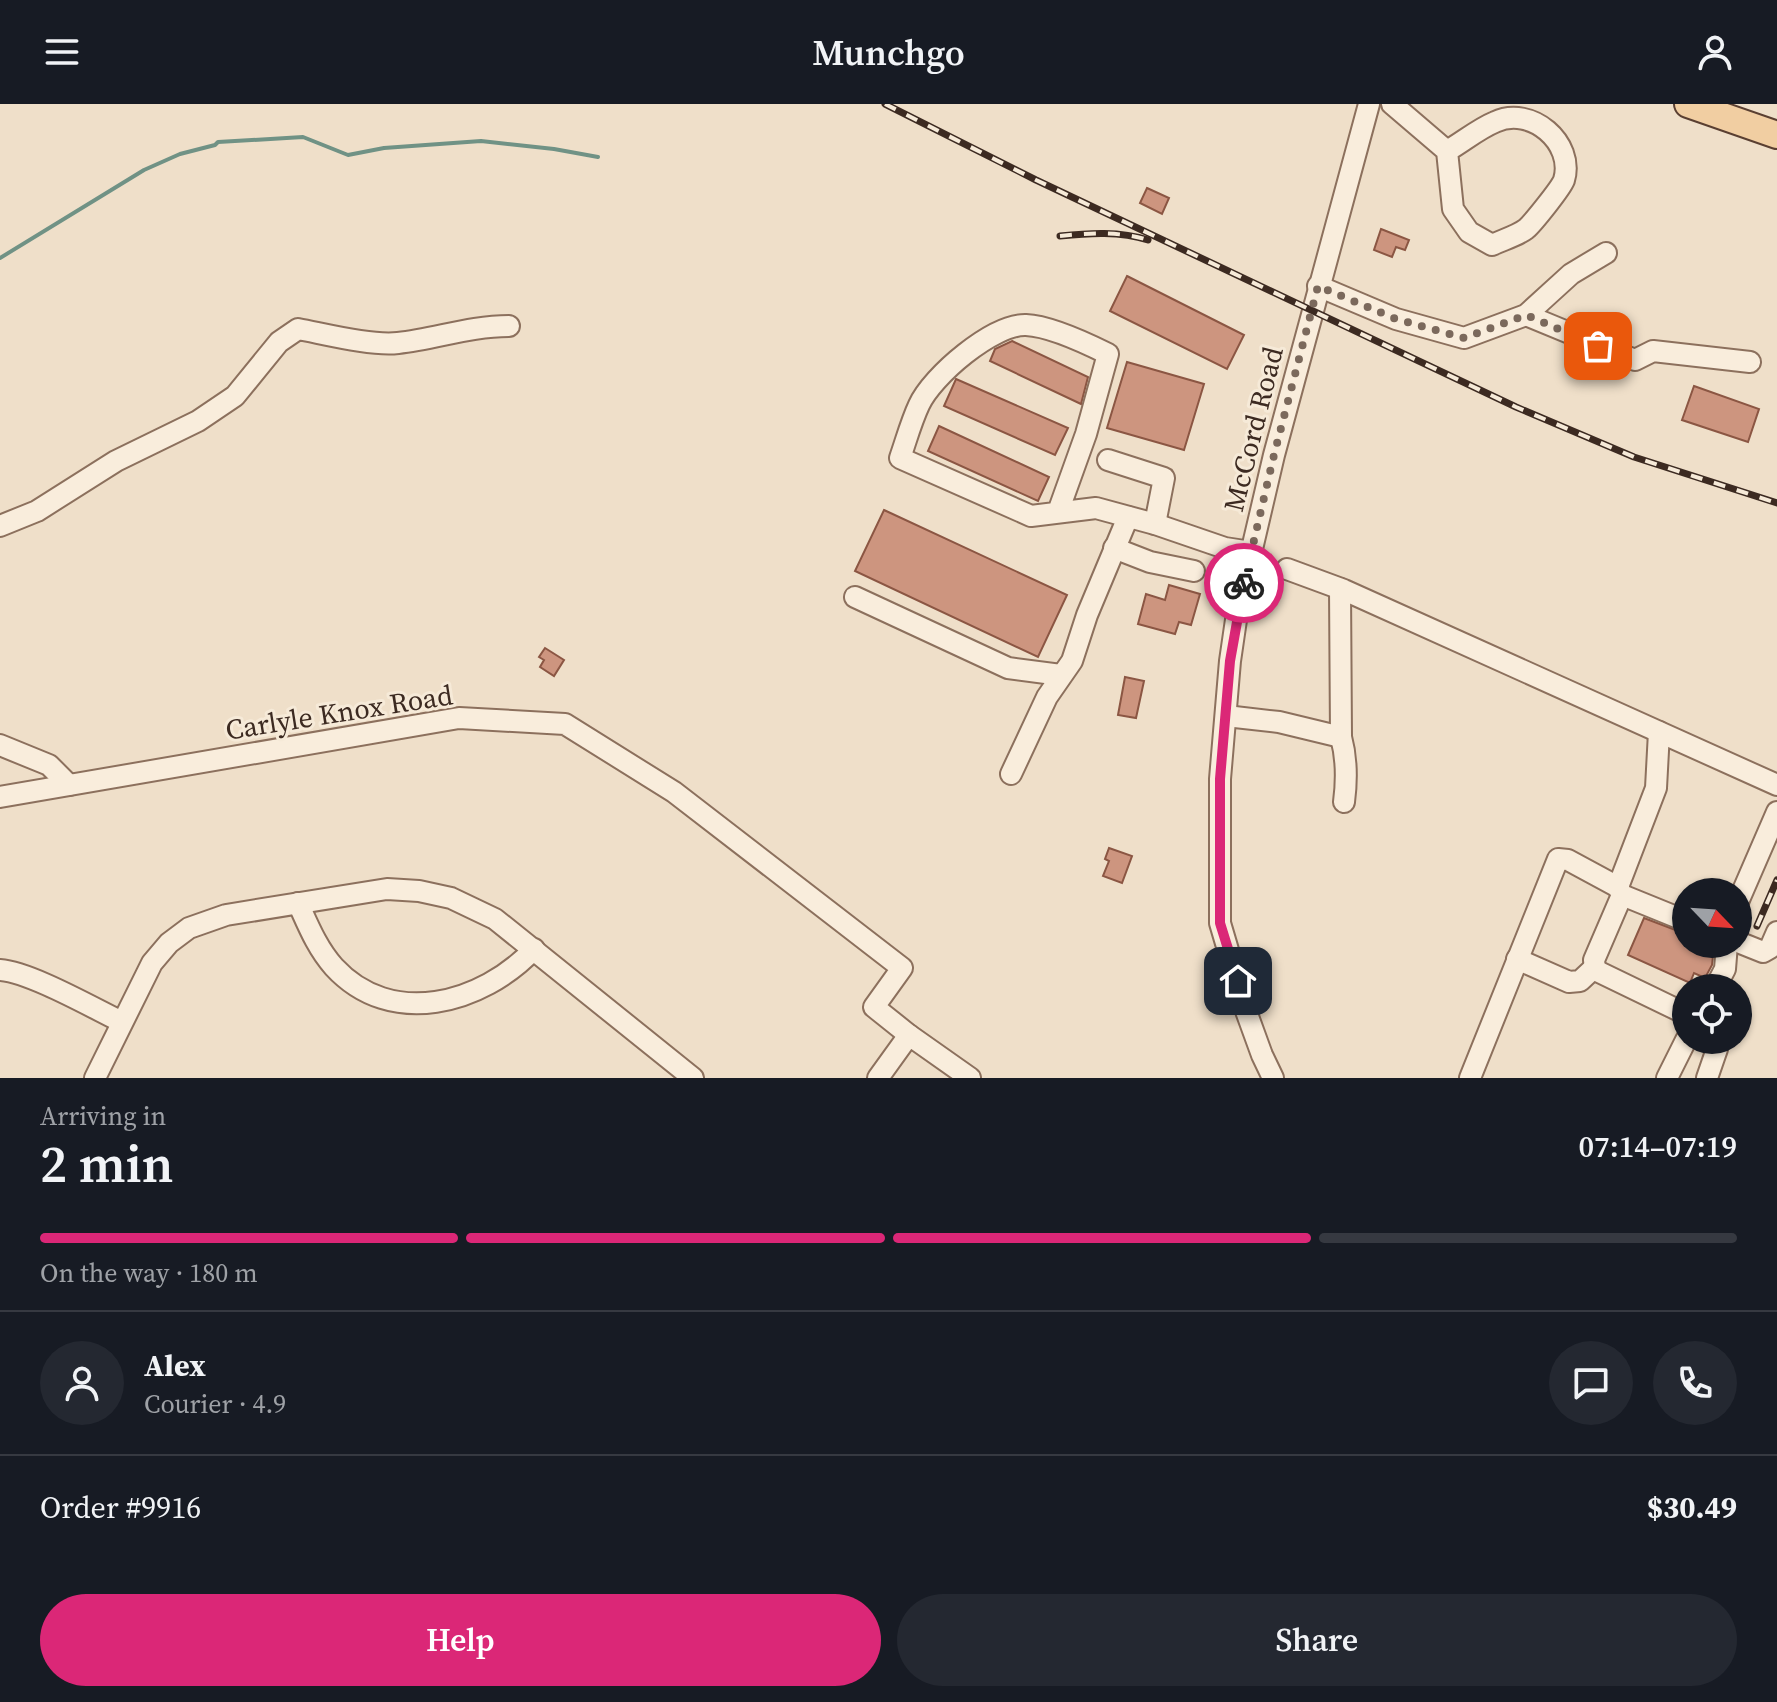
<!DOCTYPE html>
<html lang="en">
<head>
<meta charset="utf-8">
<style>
	body { margin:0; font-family:"Source Serif 4",serif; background:#242831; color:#f1f3f6; height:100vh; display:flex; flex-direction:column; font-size:30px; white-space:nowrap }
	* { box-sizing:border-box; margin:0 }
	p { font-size:26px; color:#9ea1a6 }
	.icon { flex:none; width:44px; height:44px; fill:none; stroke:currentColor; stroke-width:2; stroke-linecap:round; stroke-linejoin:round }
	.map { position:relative; height:974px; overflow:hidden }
	.side { display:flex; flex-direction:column; background:#171b24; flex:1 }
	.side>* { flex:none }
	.needle { width:52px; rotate:115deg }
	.tools { position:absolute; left:1672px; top:774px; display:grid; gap:16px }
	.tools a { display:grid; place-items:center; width:80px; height:80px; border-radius:50%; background:#171b24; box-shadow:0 2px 6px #0004; font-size:40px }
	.pin { position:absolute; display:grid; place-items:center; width:68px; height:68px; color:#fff; margin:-34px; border-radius:16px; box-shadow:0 4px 12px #0006 }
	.courier { position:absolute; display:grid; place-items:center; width:80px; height:80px; margin:-40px; border:6px solid #db2777; border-radius:50%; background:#fff; color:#222; box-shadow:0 2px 10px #0007 }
	.headline em { font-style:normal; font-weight:600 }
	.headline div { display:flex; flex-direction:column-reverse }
	.headline { display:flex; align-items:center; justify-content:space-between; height:136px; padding:0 40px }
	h1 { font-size:52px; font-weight:600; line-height:60px }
	.bar { display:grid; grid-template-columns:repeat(4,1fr); gap:12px 8px; align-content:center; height:96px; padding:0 40px }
	.bar i { height:10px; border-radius:6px; background:#363941 }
	.bar .current { background:#db2777 }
	.bar p { grid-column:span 4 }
	.line { display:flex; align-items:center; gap:20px; padding:0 40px; border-top:2px solid #363941 }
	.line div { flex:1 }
	.round { display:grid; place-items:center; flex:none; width:84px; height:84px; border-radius:42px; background:#242831 }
	.button { display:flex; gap:16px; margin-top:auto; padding:16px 40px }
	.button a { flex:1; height:92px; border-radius:48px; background:#db2777; color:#fff; font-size:32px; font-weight:600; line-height:92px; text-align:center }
	.button a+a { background:#242831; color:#f1f3f6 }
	header { display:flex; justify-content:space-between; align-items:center; height:104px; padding:0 40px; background:#171b24; font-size:36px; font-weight:600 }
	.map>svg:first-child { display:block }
</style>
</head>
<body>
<header><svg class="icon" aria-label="menu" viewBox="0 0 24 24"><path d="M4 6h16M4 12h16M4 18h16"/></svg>Munchgo<svg class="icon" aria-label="person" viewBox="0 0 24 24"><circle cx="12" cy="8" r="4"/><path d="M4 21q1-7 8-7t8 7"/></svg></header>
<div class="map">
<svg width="1777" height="974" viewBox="0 0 1777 974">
	<rect width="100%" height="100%" fill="#efdfc9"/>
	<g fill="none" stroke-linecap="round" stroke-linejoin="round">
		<!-- stream -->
		<path stroke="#709285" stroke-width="4" d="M0,154L144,66L180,50L215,41L218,38L303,33L348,51L384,44L481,37L554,45L598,53"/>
	</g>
	<!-- building -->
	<g fill="#cd957f" stroke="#8b5643" stroke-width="2">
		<path d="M1147,84L1169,94L1162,110L1140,99Z"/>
		<path d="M1381,125L1409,136L1405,146L1396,143L1392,153L1374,146Z"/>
		<path d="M1127,172L1244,231L1227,265L1110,207Z"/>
		<path d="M1012,237L1088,273L1081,300L990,257L995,245Z"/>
		<path d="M1127,258L1204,280L1184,346L1107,324Z"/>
		<path d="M956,275L1068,324L1055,351L944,302Z"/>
		<path d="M1694,282L1759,305L1748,338L1682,316Z"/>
		<path d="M939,322L1049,373L1038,397L928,347Z"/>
		<path d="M884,406L1067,491L1038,553L855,467Z"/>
		<path d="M1169,481L1200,490L1191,521L1179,518L1175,530L1138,520L1146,490L1165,496Z"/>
		<path d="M545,544L564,556L554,572L540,563L544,556L539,553Z"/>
		<path d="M1125,573L1144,577L1136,614L1118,611Z"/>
		<path d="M1109,744L1132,752L1122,779L1103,772L1109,757L1105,755Z"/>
		<path d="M1644,814L1686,830V840L1714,842L1712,861L1705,874L1694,869L1690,879L1628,851Z"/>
	</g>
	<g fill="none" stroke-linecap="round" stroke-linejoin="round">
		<defs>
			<g id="minor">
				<path d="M1392,0L1447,47L1453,105L1469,128L1492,141C1502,136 1517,132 1526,125C1533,119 1561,84 1564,76C1575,39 1531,1 1495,18C1478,25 1463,38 1447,47"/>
				<path d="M1318,182L1396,215L1464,234L1526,211L1571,170L1606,149"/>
				<path d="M1526,211L1635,256L1653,247L1750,258"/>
				<path d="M1108,356L1164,374L1155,420"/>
				<path d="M1058,408L1086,330L1108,250C1086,239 1049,222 1026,221C993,220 932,272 919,301C911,318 906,337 900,354L1031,412L1096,404L1155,420L1225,444L1251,448"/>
				<path d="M0,422L37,407L116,357L198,317L235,292L279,238L298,225C325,230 371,242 398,239C436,235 469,222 509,222"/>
				<path d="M1114,444L1150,458L1194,467"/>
				<path d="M1287,465L1344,486L1777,681"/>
				<path d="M1340,485L1341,633C1347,655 1347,675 1344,698"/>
				<path d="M855,493L1008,564L1061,571"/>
				<path d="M1226,612L1279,618L1341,633"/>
				<path d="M1659,628L1656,684L1618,783L1622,791L1686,817"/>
				<path d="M0,641L49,661L69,681"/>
				<path d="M1011,670L1047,593L1072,557L1087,511L1128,413"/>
				<path d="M0,693L459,614L565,620L674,688L902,864L874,903L909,931"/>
				<path d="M1622,791L1594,856L1595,866L1686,910"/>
				<path d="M1738,798L1777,708"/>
				<path d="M298,799C308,821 317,844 334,863C391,925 482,900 534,845"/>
				<path d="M1738,838L1763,848L1770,844L1777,828"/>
				<path d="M1517,855L1569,878L1580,877L1595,863"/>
				<path d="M0,866C30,868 93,904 122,918"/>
				<path d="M1715,884L1725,865L1727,840"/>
				<path d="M95,974L152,859L169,839L189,824L226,811L387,785L419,787L451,794L495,815L693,974"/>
				<path d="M878,974L909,931L970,974"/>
				<path d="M1273,974L1262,951L1246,907L1220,819V675L1230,557L1237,509L1274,351L1369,0"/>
				<path d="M1470,974L1558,755L1568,756L1618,783"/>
				<path d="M1667,974L1686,936"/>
				<path d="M1707,974L1717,945L1715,936"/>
			</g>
			<path id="major" d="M1688,0L1777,31"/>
		</defs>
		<!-- minor casing -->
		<use href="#minor" stroke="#8c705d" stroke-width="24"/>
		<!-- major casing -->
		<use href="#major" stroke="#5a3f31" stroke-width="30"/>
		<!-- minor -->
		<use href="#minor" stroke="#f9eddc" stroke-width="20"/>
		<!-- major -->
		<use href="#major" stroke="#f1cea2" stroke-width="26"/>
		<defs>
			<g id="rail">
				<path d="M885,0L1036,76L1516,303L1634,353L1777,399"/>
				<path d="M1060,132C1089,129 1120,127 1148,136"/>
				<path d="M1757,822L1777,776"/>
			</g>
		</defs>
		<!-- rail casing -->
		<use href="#rail" stroke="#3c2a21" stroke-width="7"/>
		<!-- rail -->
		<use href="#rail" stroke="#f6ead8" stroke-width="4" stroke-dasharray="12" stroke-linecap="butt"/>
	</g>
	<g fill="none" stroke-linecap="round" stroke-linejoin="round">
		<!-- done -->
		<path stroke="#7b695c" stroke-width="8" stroke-dasharray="0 14.4" d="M1244,479L1274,351L1318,182L1396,215L1464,234L1526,211L1598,242"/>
		<!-- route -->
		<path stroke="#db2777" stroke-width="10" d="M1238,877L1220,819V675L1230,557L1244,479"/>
	</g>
	<g text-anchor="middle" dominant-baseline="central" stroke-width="6" stroke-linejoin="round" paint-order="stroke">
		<!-- street labels -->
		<g font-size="28" fill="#3c2a21" stroke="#f6ead8">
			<text transform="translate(1253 325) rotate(-76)">McCord Road</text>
			<text transform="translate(339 608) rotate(-9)">Carlyle Knox Road</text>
		</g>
	</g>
</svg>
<div class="tools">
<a><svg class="needle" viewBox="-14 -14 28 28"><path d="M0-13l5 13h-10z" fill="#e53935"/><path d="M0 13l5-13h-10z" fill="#9ea1a6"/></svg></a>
<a><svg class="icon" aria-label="locate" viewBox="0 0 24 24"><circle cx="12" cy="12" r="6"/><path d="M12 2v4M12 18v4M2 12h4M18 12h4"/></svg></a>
</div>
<div class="pin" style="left:1598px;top:242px;background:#ea580c"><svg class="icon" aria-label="bag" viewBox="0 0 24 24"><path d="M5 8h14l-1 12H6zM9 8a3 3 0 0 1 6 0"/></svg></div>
<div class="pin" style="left:1238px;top:877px;background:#1f2937"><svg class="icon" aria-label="home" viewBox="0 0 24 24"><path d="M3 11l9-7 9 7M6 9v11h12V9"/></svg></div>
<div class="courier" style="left:1244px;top:479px"><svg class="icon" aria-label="bike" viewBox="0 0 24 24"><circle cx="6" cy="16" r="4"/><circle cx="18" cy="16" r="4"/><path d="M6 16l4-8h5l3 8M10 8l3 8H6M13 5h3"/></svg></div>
</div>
<section class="side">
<div class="headline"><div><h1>2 min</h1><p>Arriving in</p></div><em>07:14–07:19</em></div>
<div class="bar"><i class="current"></i><i class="current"></i><i class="current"></i><i></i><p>On the way · 180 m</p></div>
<div class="line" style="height:144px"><a class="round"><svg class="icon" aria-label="person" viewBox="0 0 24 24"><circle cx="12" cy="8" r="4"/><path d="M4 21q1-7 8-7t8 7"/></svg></a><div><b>Alex</b><p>Courier · 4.9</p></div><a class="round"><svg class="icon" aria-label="chat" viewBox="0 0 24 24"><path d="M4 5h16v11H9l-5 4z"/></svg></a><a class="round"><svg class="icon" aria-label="phone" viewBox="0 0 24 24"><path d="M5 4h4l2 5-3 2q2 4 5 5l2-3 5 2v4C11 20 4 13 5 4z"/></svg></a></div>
<div class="line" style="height:104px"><div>Order #9916</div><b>$30.49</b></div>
<div class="button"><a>Help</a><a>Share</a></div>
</section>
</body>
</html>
